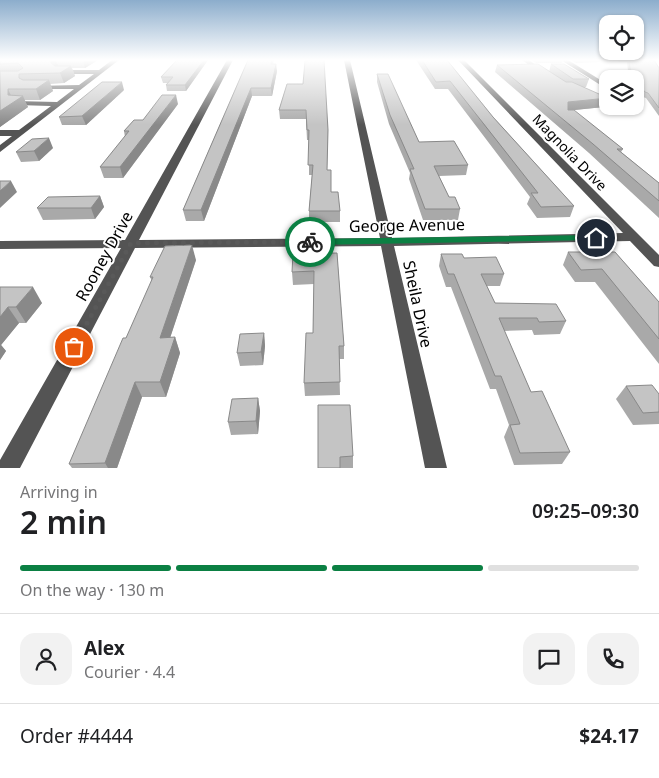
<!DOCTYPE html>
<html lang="en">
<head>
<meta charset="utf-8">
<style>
	body { margin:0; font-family:"Noto Sans",sans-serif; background:#f2f2f2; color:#202124; height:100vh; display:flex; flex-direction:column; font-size:19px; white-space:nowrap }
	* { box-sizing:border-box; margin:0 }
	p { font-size:16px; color:#757577 }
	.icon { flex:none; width:28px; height:28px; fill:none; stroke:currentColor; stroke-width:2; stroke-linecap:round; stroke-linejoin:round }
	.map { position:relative; height:468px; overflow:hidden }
	.details { display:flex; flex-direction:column; background:#fff; flex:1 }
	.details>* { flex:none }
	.controls { position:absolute; left:599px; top:15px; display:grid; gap:10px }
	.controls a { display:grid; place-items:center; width:45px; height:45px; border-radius:10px; background:#fff; box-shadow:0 1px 4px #0004; font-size:25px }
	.pin { position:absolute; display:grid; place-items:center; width:42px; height:42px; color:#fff; margin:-21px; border:2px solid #fff; border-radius:50%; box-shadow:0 1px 5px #0007 }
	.courier { position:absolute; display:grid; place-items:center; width:50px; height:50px; margin:-25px; border:4px solid #0b8043; border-radius:50%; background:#fff; color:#222; box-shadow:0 1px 6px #0007 }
	.overview em { font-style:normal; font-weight:600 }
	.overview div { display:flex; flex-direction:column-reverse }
	.overview { display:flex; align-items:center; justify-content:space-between; height:85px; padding:0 20px }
	h1 { font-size:32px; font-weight:600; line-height:38px }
	.bar { display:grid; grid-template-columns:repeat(4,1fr); gap:8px 5px; align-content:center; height:60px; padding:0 20px }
	.bar i { height:6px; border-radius:4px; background:#e0e0e0 }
	.bar .current { background:#0b8043 }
	.bar p { grid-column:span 4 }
	.line { display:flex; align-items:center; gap:12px; padding:0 20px; border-top:1px solid #e0e0e0 }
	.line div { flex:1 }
	.round { display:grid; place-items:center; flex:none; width:52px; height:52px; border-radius:15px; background:#f2f2f2 }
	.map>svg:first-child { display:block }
</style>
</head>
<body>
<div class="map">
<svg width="659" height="468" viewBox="0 0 659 468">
	<rect width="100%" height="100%" fill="#fff"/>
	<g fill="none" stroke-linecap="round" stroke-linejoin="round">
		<!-- minor -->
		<g fill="#545454" fill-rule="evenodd">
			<path d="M112,60H119L0,152V145L12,136H0V130H19L51,106L17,105H14V101L57,102L74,89H35L33,88V86L79,85L94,74H59L56,72L59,70H99Z"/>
			<path d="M227,60H233L139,240L380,238L344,60H350L392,238L623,233L458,60H464L659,255V267L654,266L630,241L394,246L447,468H425L381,246L135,248L20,468H0V460L121,248L0,249V241L125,240Z"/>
			<path d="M522,60H529L548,74L543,75Z"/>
			<path d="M561,60H568L607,84L608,99L602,97V86Z"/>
		</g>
	</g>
	<!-- wall -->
	<g fill="#a9a9a9">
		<path d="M0,60H98L85,68H72L75,76L64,83L50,84L53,91L40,100H24L28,107L0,127Z"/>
		<path d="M208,60L186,91H167L166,85L168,83H163L161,77Z"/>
		<path d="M248,60H274L273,64L277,71L272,96H252L204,221H186L183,210Z"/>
		<path d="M416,60H447L493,117L574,206L570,217L537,218L527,204L530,197L448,89H435Z"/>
		<path d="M532,60H563L562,63H536Z"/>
		<path d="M571,60H600L599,62L576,63Z"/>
		<path d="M618,60H656L655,61L659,68V116L646,98L643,97L635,88V79H629L627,62H619Z"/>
		<path d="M551,64L589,79L586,87H584L604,107L573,110L623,149L621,152L659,183V218L589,153L495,72L497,65L549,72Z"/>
		<path d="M377,74L419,142L468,165L466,175L439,176L449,197L460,209L458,220H423L409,179L410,173L389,124L377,82Z"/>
		<path d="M287,84L328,130L327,170L331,192L340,211V222H309V211L312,175H309V140H307L306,119H280L279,110Z"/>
		<path d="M124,90L86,125H62L59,117Z"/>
		<path d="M178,104L123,178H104L100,167L125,137L124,131L143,120Z"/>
		<path d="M53,148L39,161L21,162L16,152Z"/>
		<path d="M100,196L104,207L95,219L43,220L37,208Z"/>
		<path d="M568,252H615L659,302V364L595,282H575L563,265Z"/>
		<path d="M337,253L344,346V359H339L340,395L305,396L304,383L313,333L314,284L293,285L292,272Z"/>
		<path d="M441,254L464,258L504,274L500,286H487L495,303L566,321L560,334L534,335L532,330L504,331L531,392L570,452L562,464L514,465L504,437L509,425L496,389H490L451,287H446L439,266Z"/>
		<path d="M196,260L170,338L175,337L180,353L166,397H142L117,468H72L69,464L152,281L150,277Z"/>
		<path d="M0,287L42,303L26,323H19L1,345L6,351L0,360Z"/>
		<path d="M264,333L265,346L263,365L240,366L237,353Z"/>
		<path d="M626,386L659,394V424L633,425L616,399Z"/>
		<path d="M258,398L260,411L258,434L231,435L228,422Z"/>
		<path d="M318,405L353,456V468H318Z"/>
	</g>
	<!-- shaded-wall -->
	<g fill="#898989">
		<path d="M53,60H56L59,68L51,63V61Z"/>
		<path d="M83,60H98L85,68Z"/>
		<path d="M204,60H208L186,91L185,85Z"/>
		<path d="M276,64L277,71L272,96L271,88Z"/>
		<path d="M71,66L75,76L64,83L60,73Z"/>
		<path d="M49,80L53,91L40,100L36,89Z"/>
		<path d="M122,82L124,90L86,125L82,116Z"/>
		<path d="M251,88L252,96L204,221L201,210Z"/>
		<path d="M8,89L13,100L23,96L28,107L0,127V111L8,95Z"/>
		<path d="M176,95L178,104L123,178L120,167Z"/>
		<path d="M608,98L604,107L565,111L568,102Z"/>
		<path d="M49,138L53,148L39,161L34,151Z"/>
		<path d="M11,181L17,192L0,208V191Z"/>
		<path d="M100,196L104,207L95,219L91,208Z"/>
		<path d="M192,245L196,260L165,353L160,338Z"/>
		<path d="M33,287L42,303L26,323L16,307Z"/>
		<path d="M8,307L19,323L1,345L6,351L0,360V317Z"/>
		<path d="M264,333L265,346L263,365L261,352Z"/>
		<path d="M175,337L180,353L166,397L160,382Z"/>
		<path d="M135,382L142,397L117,468H108L105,463Z"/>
		<path d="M258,398L260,411L258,434L256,421Z"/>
	</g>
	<!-- building -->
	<g fill="#c4c4c4" stroke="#898989">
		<path d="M0,60H53L51,61V63L55,66H71L60,73L19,74V78L23,80H49L36,89H8V95L23,96L0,111V71H18L23,68L18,63L0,64Z"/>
		<path d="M177,60H204L185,85H166L173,77H161Z"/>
		<path d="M248,60H272L271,64H276L271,88H251L201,210H183Z"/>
		<path d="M310,60H324L328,130L327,170H331V192H338L340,211H309L313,165H308L309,130H307L306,110H279L287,84H303L305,61Z"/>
		<path d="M422,60H447L493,117L574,206L541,207L531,193H538L450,81L436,82Z"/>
		<path d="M629,60H654L659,68V108L648,93L645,92L635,80V79H634L631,76Z"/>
		<path d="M538,64L566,82H572L608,98L568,102V110H574L623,149H617L659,183V201L593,144L497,65Z"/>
		<path d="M551,64H564L589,79H573Z"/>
		<path d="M377,74H388L419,142L454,141L468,165L434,166L449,197H455L460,209H425L410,169H414L390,115Z"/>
		<path d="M102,82H122L82,116L59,117Z"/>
		<path d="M162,95H176L120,167H100L129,131H124L134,120H143Z"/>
		<path d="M49,138L34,151L16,152L32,139Z"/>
		<path d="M0,181H11L0,191Z"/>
		<path d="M100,196L91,208H37L48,197Z"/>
		<path d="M192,245L160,338L175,337L160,382H135L105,463L69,464L123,338H126L153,277H150L165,246Z"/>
		<path d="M568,252H615L659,302V339L602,269L581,270Z"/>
		<path d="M337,253L344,346H339L340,382L304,383L306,333H313L314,271L292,272L293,254Z"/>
		<path d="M441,254H462L464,258L496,257L504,274H481L495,303L556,304L566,321L539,322L537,318H499L531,392L542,391L570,452L520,453L510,425L520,424L501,376H495L454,274H448Z"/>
		<path d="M0,287H33L16,307H8L0,317Z"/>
		<path d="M264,333L261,352L237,353L240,334Z"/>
		<path d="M652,385L659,394V412L643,413L626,386Z"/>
		<path d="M258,398L256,421L228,422L232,399Z"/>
		<path d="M318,405H350L353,456L340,457V468H318Z"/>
	</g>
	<!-- sky -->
	<linearGradient id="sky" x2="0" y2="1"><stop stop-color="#8cadcc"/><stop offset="0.48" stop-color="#fff"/><stop offset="1" stop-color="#fff" stop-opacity="0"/></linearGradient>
	<rect width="659" height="125" fill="url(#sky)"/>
	<!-- route -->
	<path fill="#0b8043" d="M596,235L599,236V240L310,245L306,242L310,239Z"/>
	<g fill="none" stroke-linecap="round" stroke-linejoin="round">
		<!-- done -->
		<path stroke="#595959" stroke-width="5" stroke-dasharray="0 9" d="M74,347L131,243L310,242"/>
	</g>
	<g text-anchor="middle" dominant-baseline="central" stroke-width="4" stroke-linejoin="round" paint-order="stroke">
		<!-- far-street labels -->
		<g font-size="14" fill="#000" stroke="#fff">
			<text transform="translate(570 152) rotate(46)">Magnolia Drive</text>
		</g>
		<!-- street labels -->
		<g font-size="16" fill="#000" stroke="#fff">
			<text transform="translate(407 225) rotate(-1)">George Avenue</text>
			<text transform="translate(104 256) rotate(-61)">Rooney Drive</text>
			<text transform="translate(418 304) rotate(78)">Sheila Drive</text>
		</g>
	</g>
</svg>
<div class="controls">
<a><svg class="icon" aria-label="locate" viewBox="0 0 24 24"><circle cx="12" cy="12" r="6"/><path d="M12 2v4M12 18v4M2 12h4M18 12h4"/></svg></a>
<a><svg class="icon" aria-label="layers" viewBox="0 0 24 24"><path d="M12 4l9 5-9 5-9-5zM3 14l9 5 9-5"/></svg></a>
</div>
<div class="pin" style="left:74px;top:347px;background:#ea580c"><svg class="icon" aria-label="bag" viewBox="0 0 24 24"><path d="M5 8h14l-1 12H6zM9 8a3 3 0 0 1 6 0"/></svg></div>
<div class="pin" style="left:596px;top:238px;background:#1f2937"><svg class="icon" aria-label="home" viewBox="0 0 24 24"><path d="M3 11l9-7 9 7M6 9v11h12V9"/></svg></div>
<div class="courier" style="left:310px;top:242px"><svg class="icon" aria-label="bike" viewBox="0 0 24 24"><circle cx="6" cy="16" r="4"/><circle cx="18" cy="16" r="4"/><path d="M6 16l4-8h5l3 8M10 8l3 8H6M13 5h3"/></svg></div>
</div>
<section class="details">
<div class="overview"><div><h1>2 min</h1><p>Arriving in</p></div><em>09:25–09:30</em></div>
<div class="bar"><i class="current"></i><i class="current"></i><i class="current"></i><i></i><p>On the way · 130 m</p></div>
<div class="line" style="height:90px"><a class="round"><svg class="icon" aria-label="person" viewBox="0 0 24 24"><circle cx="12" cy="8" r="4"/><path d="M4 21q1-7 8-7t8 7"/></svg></a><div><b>Alex</b><p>Courier · 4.4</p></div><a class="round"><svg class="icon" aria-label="chat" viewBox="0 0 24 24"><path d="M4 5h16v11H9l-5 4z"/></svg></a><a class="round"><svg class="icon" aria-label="phone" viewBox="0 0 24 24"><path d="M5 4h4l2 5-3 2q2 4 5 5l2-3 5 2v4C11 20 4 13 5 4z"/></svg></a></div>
<div class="line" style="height:65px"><div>Order #4444</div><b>$24.17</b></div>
</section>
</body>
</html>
